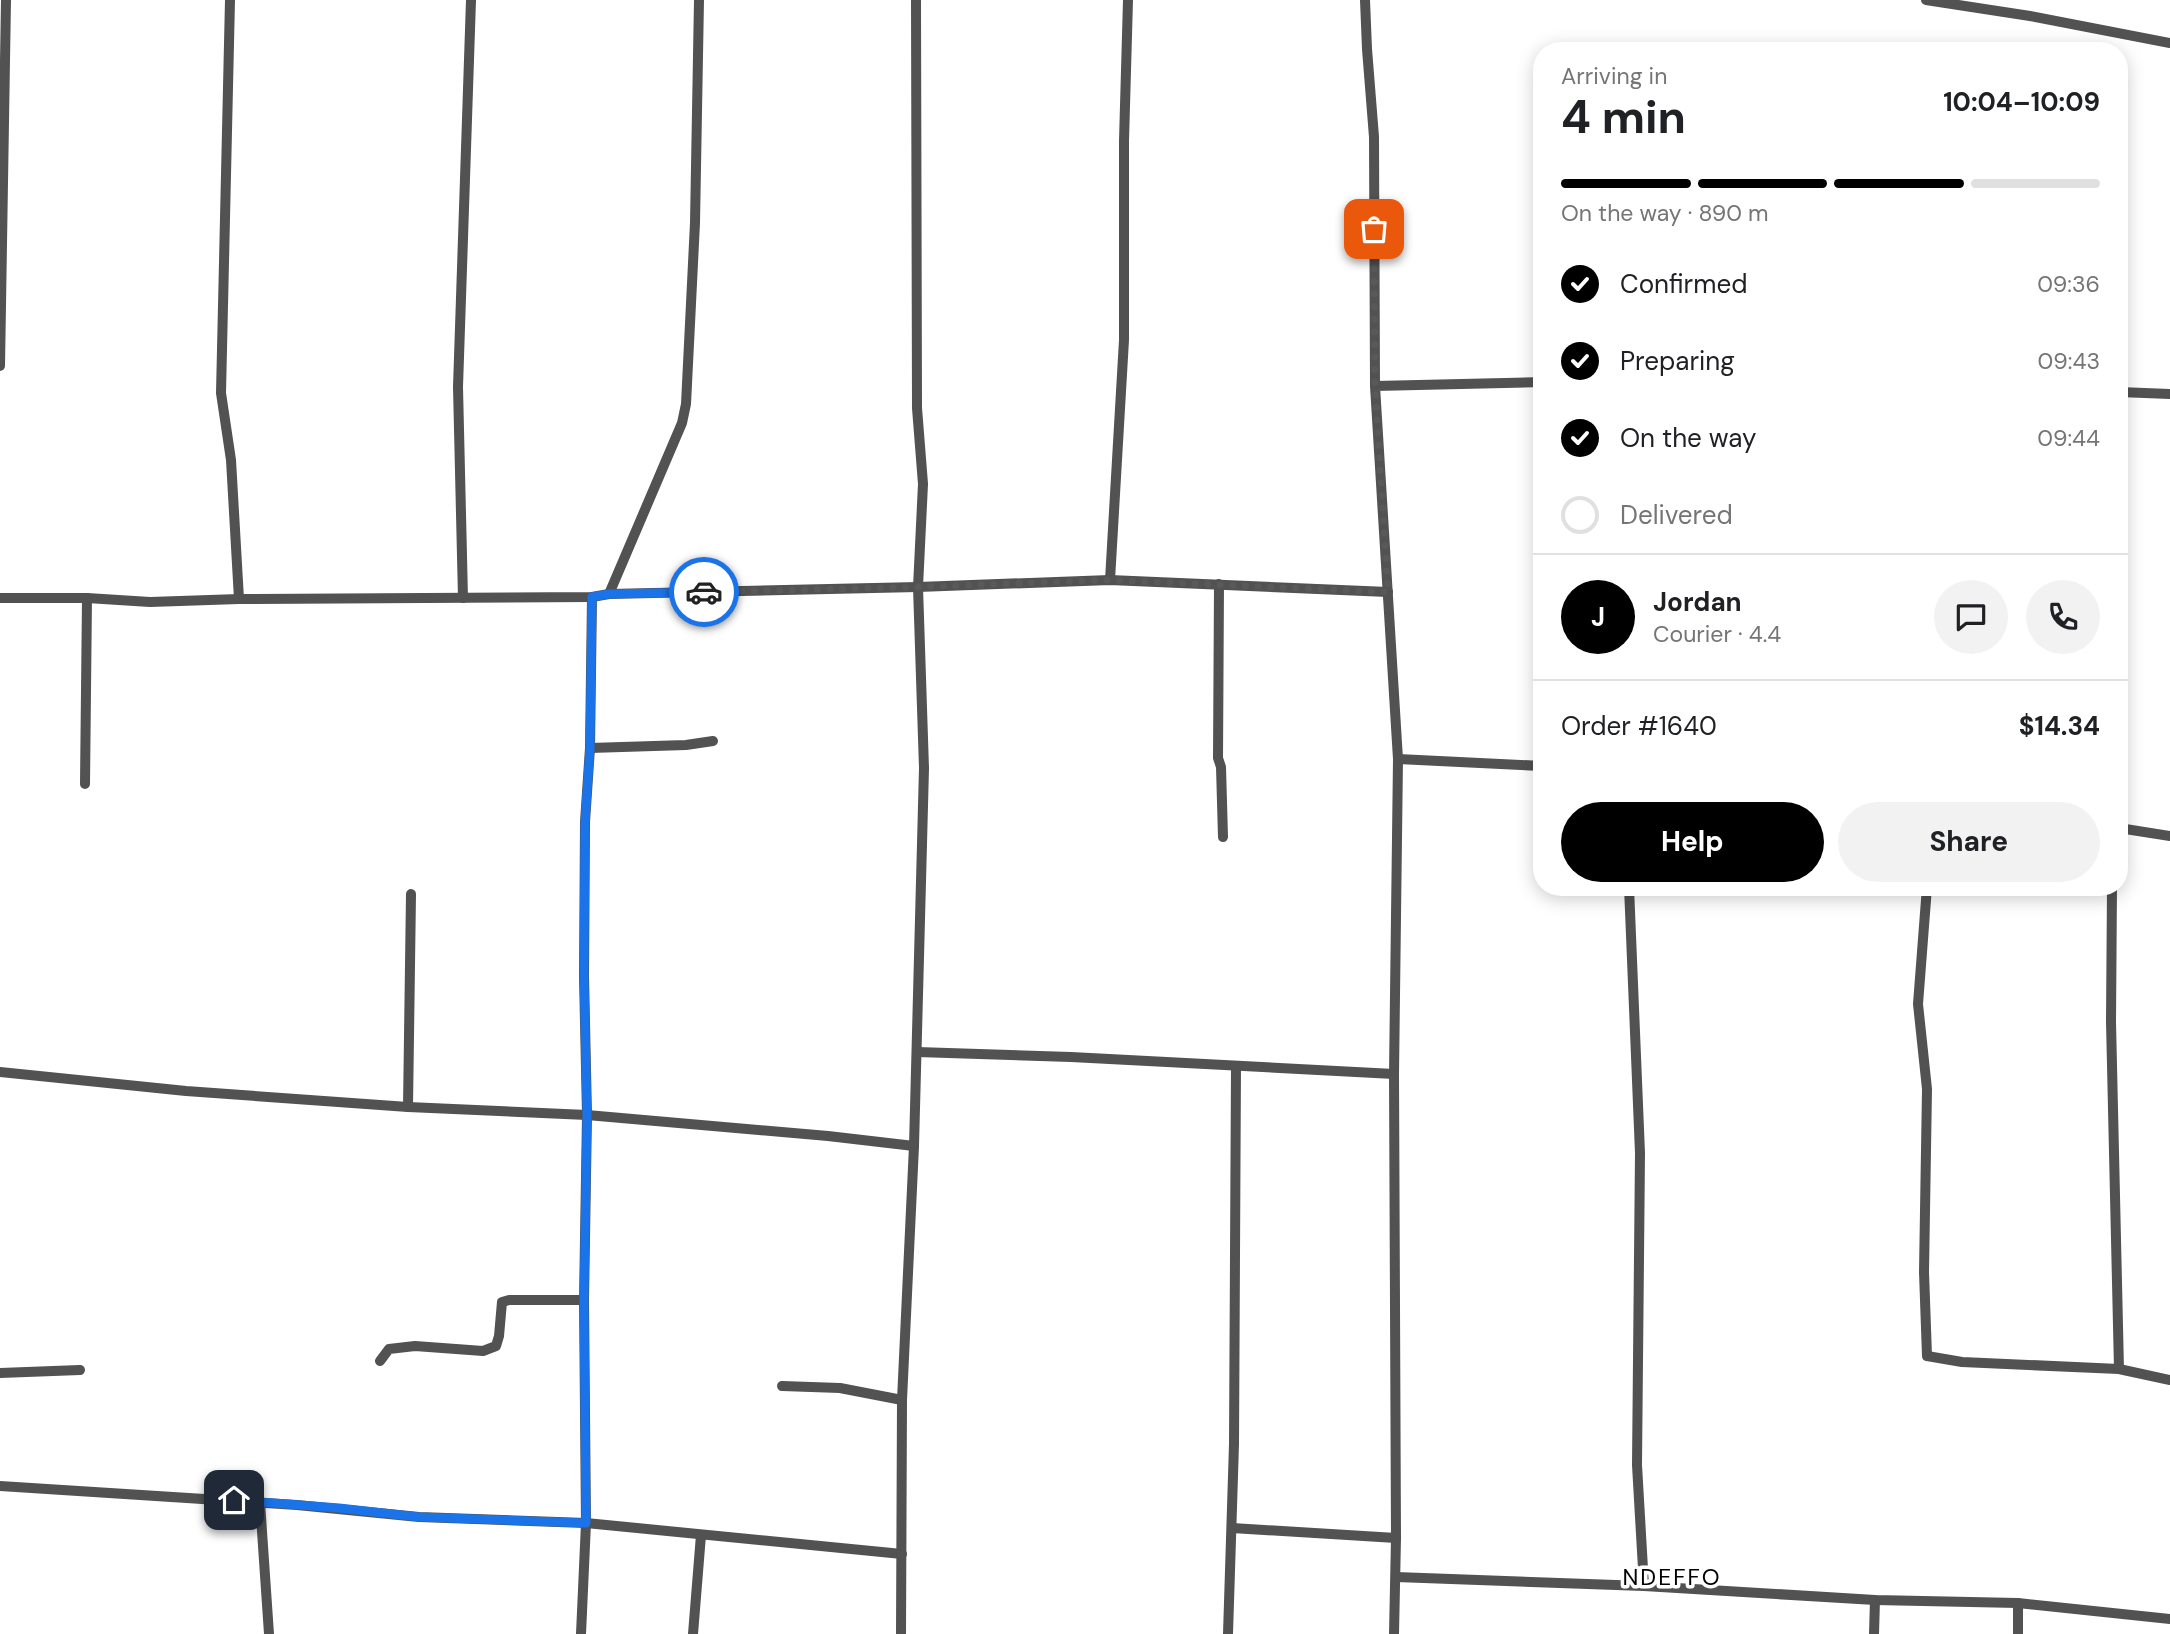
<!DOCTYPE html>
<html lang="en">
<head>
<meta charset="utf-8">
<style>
	body { margin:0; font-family:"DM Sans",sans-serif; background:#f2f2f2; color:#202124; height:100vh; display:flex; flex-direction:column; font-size:26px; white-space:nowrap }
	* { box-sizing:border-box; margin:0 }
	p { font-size:23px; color:#757577 }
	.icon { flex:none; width:38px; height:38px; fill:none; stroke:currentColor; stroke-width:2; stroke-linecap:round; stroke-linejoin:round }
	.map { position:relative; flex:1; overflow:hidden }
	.panel { position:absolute; left:1533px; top:42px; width:595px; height:854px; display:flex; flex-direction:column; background:#fff; border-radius:28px; box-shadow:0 4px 18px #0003 }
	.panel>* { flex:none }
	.pin { position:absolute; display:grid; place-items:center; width:60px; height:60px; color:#fff; margin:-30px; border-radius:14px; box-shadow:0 4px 10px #0006 }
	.courier { position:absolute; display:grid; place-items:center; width:70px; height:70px; margin:-35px; border:5px solid #1a73e8; border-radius:50%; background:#fff; color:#222; box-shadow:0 2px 9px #0007 }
	.summary em { font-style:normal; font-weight:700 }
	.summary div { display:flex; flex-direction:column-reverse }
	.summary { display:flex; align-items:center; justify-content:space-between; height:119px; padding:0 28px }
	h1 { font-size:46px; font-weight:700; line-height:52px }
	.bar { display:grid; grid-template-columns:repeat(4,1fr); gap:10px 7px; align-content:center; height:84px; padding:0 28px }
	.bar i { height:9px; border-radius:5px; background:#e0e0e0 }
	.bar .active { background:#000 }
	.bar p { grid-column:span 4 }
	.line { display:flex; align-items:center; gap:18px; padding:0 28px; border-top:2px solid #e0e0e0 }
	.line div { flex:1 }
	.round { display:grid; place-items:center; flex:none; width:74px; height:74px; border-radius:37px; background:#f2f2f2 }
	ol { padding:0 28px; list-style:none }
	li { display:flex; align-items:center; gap:21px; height:77px }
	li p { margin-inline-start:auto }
	li .icon { padding:7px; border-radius:50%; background:#000; color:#fff; stroke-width:4 }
	li:last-child { color:#757577 }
	li i { width:38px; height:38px; border:4px solid #e0e0e0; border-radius:50% }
	.cta { display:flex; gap:14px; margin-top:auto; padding:14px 28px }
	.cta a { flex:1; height:80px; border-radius:42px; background:#000; color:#fff; font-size:28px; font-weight:700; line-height:80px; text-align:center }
	.cta a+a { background:#f2f2f2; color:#202124 }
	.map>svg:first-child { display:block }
</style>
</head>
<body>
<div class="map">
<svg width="2170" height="1634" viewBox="0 0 2170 1634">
	<rect width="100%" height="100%" fill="#fff"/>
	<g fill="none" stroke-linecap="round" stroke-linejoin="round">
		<!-- minor -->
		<g stroke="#525252" stroke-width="10">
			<path d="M230,0L221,393L231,460L239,599"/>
			<path d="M1365,0L1367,49L1374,137L1375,386"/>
			<path d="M1926,0L2030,16L2170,43"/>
			<path d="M0,366L6,0"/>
			<path d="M2119,392L2170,394"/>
			<path d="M1110,580L1124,340V141L1128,0"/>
			<path d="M1219,584L1218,758L1221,767L1223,837"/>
			<path d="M609,594L682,423L686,404L695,223L699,0"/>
			<path d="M0,598H87L150,602L239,599L592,597L609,594L918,587L1110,580L1388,592"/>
			<path d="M463,598L458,387L471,0"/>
			<path d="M590,748L686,745L713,741"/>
			<path d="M1398,759L1542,766"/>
			<path d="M85,784L87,598"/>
			<path d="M2119,828L2170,836"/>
			<path d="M1629,887L1640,1153L1637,1465L1644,1586"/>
			<path d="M1927,887L1918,1004L1927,1089L1924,1272L1927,1356L1962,1362L2119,1369L2170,1380"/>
			<path d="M2112,887L2111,1022L2119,1369"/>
			<path d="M917,1052L1071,1057L1394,1074"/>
			<path d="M0,1072L186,1091L408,1107L587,1115L828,1136L914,1146"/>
			<path d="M408,1107L411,894"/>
			<path d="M380,1361L389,1349L415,1346L483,1351L496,1346L499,1336L502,1302L509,1300H584"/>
			<path d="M0,1373L80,1370"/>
			<path d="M782,1386L840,1388L902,1400"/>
			<path d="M0,1486L297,1505L419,1517L586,1523L902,1554"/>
			<path d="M260,1502L269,1634"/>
			<path d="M1232,1528L1396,1538"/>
			<path d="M1396,1577L1644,1586L1875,1600L2018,1603L2170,1619"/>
			<path d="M2018,1603V1634"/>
			<path d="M581,1634L586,1523L584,1300L587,1115L584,976L585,822L590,748L592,597"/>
			<path d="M693,1634L701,1535"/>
			<path d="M901,1634L902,1400L914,1146L924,768L918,587L923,484L917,408L916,0"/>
			<path d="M1228,1634L1234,1444L1236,1066"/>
			<path d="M1394,1634L1396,1538L1394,1074L1398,759L1375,386L1542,382"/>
			<path d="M1874,1634L1875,1600"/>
		</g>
	</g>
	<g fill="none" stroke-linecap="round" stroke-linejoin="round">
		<!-- done -->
		<path stroke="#595959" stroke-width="7" stroke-dasharray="0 12.6" d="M704,592L918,587L1110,580L1388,592L1375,386L1374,229"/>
		<!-- route -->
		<path stroke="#1a73e8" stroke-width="9" d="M234,1500L339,1508L419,1517L586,1523L584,1300L587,1115L584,976L585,822L590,748L592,597L609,594L704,592"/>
	</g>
	<g text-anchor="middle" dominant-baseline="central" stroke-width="7" stroke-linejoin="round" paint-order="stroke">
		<!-- neighbourhood labels -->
		<g font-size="23" letter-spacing="2" fill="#000" stroke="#fff">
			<text x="1672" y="1577">NDEFFO</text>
		</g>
	</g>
</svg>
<div class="pin" style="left:1374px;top:229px;background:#ea580c"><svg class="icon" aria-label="bag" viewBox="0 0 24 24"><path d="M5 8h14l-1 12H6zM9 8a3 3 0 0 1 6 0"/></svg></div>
<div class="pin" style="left:234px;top:1500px;background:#1f2937"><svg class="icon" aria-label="home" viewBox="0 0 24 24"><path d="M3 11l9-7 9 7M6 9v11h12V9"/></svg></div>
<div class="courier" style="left:704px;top:592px"><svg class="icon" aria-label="car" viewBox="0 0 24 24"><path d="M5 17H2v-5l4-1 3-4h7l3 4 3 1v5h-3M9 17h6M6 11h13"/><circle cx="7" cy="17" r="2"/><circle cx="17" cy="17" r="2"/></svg></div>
<section class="panel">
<div class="summary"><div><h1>4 min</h1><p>Arriving in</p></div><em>10:04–10:09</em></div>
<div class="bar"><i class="active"></i><i class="active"></i><i class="active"></i><i></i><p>On the way · 890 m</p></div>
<ol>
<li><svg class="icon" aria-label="check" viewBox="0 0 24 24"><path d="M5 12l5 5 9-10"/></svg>Confirmed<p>09:36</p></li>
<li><svg class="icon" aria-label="check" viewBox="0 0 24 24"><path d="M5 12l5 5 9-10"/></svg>Preparing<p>09:43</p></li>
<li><svg class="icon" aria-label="check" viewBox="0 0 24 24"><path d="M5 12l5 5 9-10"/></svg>On the way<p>09:44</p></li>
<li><i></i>Delivered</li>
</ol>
<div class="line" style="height:126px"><b class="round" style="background:#000;color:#fff">J</b><div><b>Jordan</b><p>Courier · 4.4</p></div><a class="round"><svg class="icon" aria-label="chat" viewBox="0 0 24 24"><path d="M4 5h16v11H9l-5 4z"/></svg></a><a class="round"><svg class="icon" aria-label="phone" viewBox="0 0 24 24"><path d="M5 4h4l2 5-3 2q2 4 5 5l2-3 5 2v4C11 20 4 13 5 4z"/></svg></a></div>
<div class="line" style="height:91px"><div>Order #1640</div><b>$14.34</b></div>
<div class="cta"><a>Help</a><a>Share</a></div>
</section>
</div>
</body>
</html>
